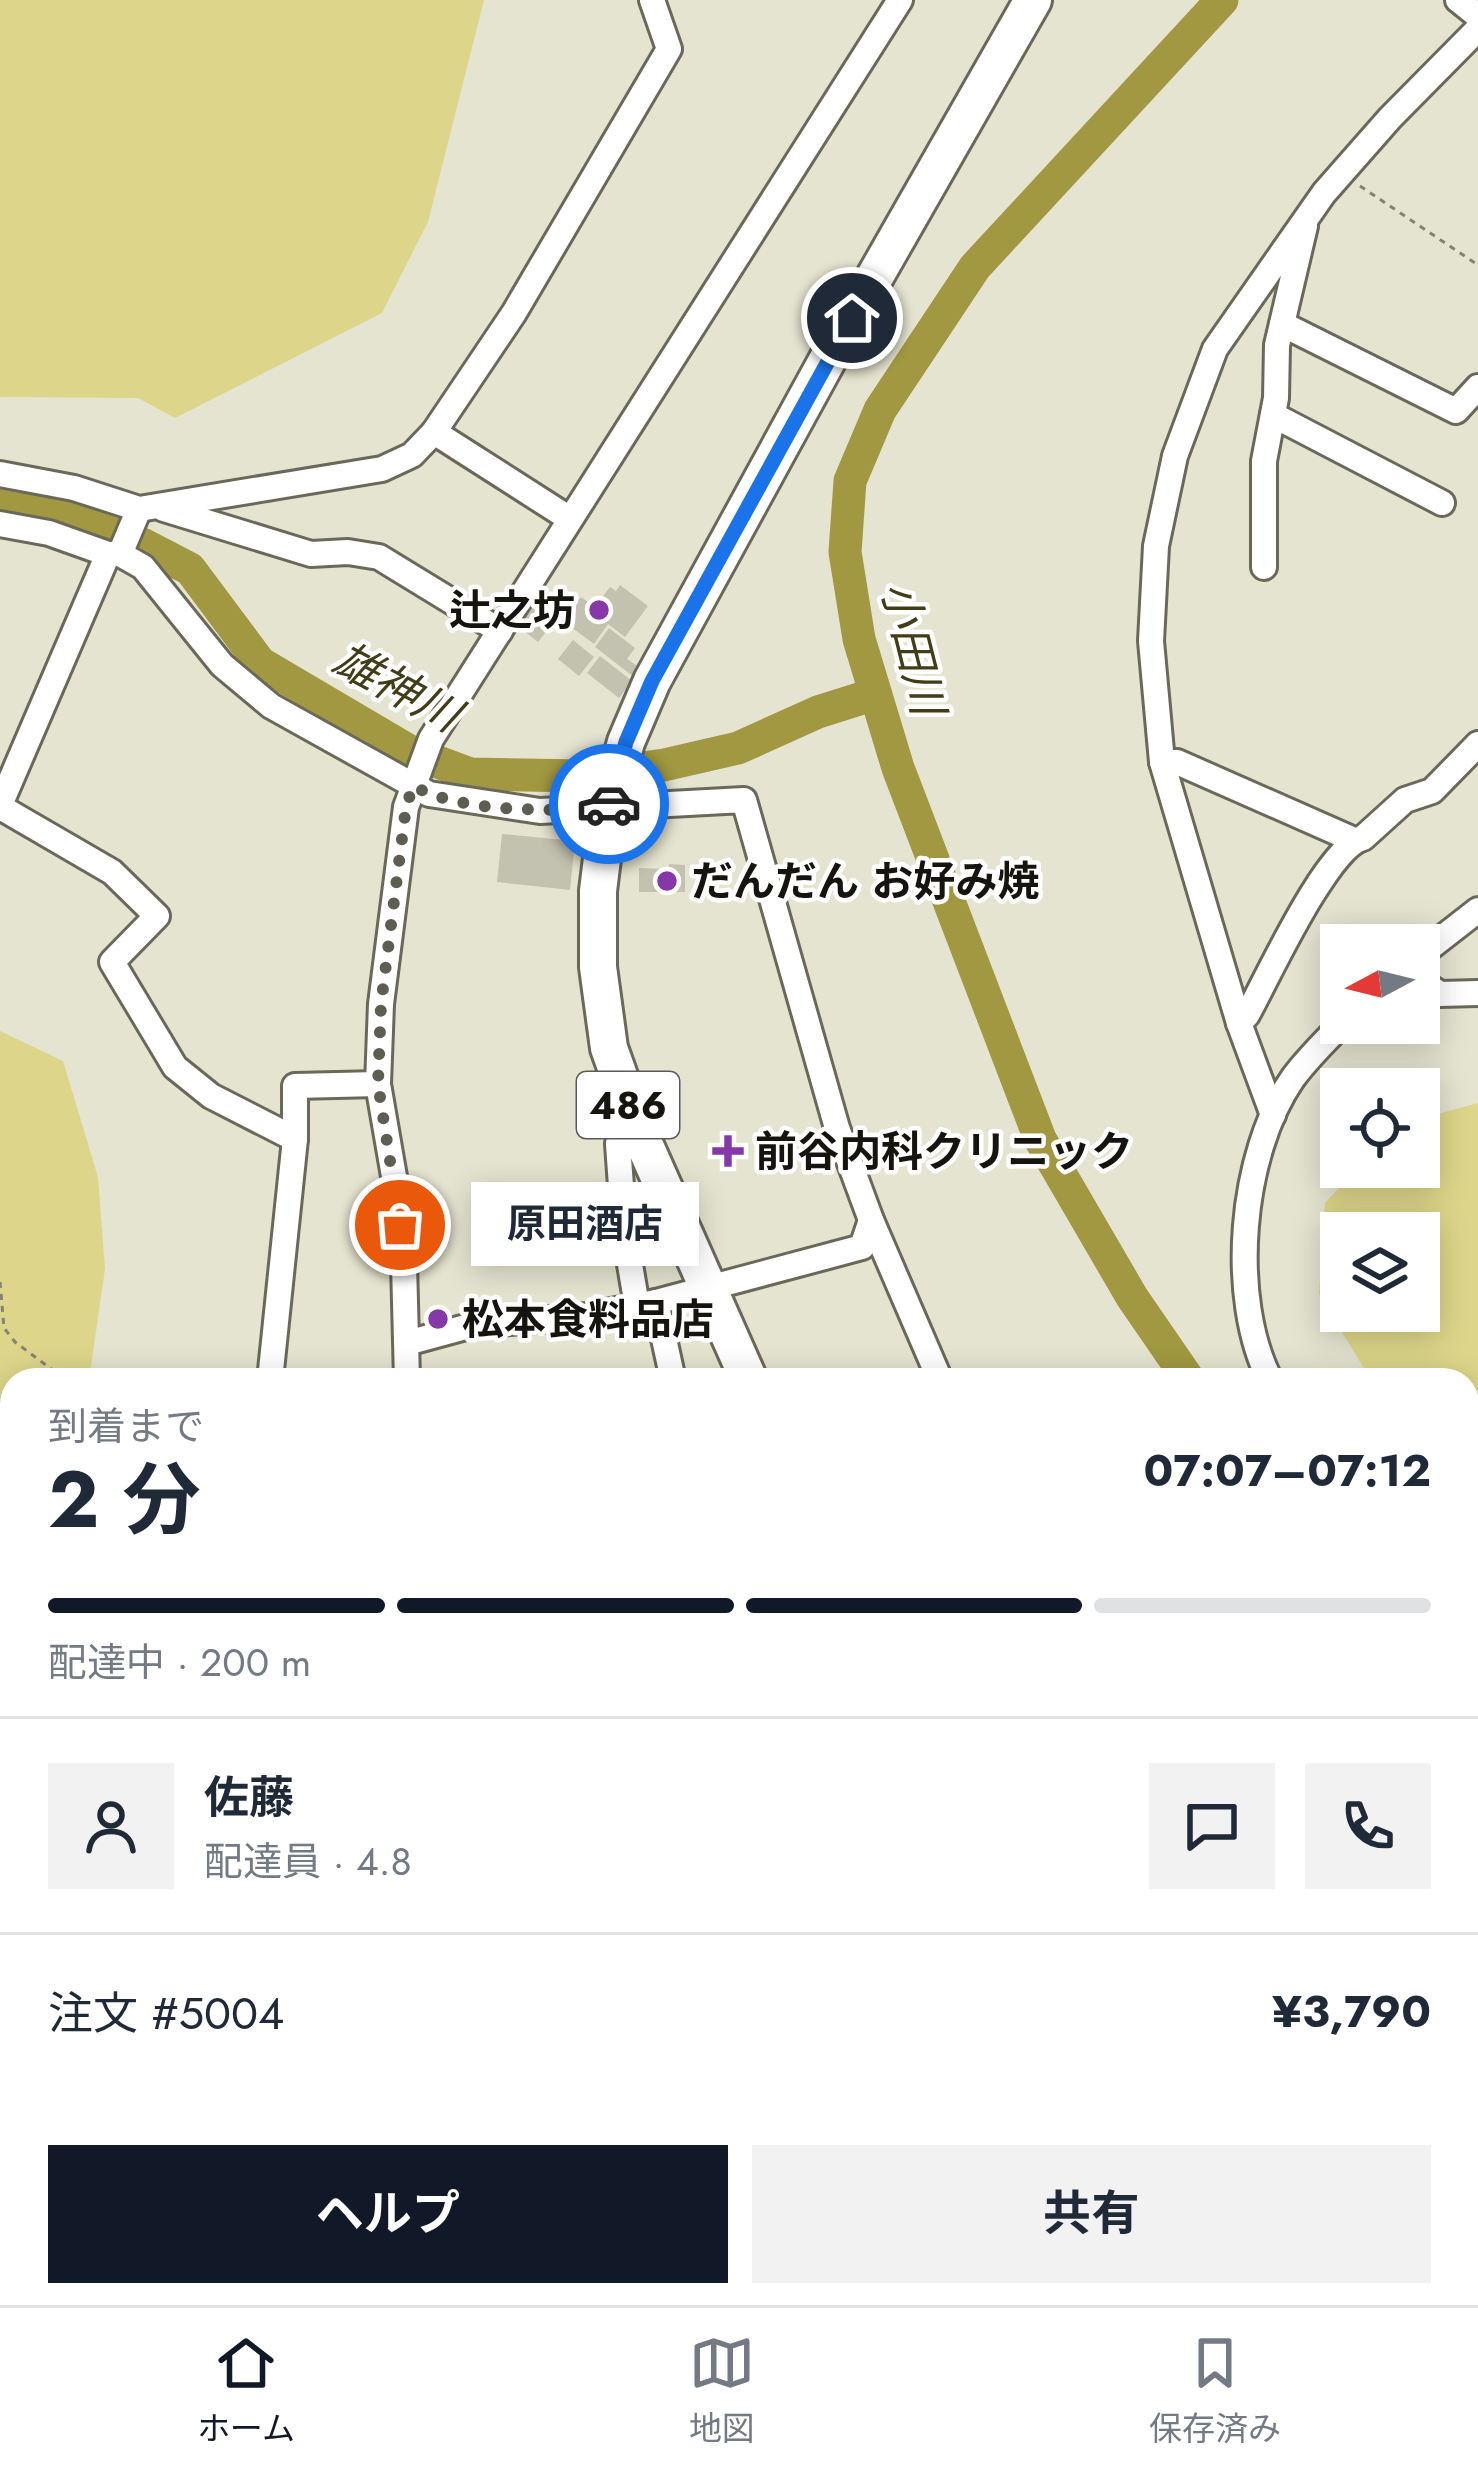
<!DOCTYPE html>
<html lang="ja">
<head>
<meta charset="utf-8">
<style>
	body { margin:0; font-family:Jost,"Noto Sans JP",sans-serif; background:#f2f2f3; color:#1f2937; height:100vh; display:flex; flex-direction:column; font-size:45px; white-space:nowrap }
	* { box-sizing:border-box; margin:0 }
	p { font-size:39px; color:#747a83 }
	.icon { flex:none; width:66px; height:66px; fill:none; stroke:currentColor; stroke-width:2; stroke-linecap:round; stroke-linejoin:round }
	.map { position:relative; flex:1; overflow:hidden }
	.panel { position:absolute; left:0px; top:1368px; width:1479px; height:939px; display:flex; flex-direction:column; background:#fff; border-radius:36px 36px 0 0; box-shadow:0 6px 30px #0003 }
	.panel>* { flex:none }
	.needle { width:78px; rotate:263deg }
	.tools { position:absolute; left:1320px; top:924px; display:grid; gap:24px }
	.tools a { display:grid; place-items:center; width:120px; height:120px; border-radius:0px; background:#fff; box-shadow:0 6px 30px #0003; font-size:60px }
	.pin { position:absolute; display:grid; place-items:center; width:102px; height:102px; color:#fff; margin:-51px; border:6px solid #fff; border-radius:50%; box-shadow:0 3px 12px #0007 }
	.courier { position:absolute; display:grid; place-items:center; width:120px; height:120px; margin:-60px; border:9px solid #1a73e8; border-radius:50%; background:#fff; color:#222; box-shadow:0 3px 15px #0007 }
	.bubble { position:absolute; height:84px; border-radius:0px; background:#fff; box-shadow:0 6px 30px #0003; font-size:39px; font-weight:700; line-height:84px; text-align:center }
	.summary em { font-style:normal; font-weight:700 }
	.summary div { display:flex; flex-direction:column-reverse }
	.summary { display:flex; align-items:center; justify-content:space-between; height:204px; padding:0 48px }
	h1 { font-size:78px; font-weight:700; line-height:90px }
	.bar { display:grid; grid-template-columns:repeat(4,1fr); gap:18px 12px; align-content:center; height:144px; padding:0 48px }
	.bar i { height:15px; border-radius:9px; background:#e0e1e3 }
	.bar .selected { background:#111827 }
	.bar p { grid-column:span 4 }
	.line { display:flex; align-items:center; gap:30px; padding:0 48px; border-top:3px solid #e0e1e3 }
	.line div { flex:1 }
	.round { display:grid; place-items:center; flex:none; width:126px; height:126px; border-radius:0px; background:#f2f2f3 }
	.action { display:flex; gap:24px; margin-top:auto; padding:24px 48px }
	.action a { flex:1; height:138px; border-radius:0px; background:#111827; color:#fff; font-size:48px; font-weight:700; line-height:138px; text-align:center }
	.action a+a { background:#f2f2f3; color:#1f2937 }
	.tabs { display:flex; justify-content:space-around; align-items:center; height:168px; border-top:3px solid #e0e1e3; background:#fff; font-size:33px; color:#747a83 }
	.tabs a { display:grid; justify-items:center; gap:6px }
	.tabs .selected { color:#111827 }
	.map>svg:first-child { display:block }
</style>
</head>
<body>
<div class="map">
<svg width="1478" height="2305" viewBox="0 0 1478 2305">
	<rect width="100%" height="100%" fill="#e5e4d1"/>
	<!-- green -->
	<g fill="#ddd68a" fill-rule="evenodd">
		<path d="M0,0H484L428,222L382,313L175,418L138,398L0,397Z"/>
		<path d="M0,1031L63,1061L98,1177L105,1269L89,1380H12V1888L0,1893Z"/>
		<path d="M1478,1103V1460H1476L1467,1455V1380H1371L1319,1294L1325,1203L1358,1167H1419V1119ZM1341,1233H1419V1311H1341Z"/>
	</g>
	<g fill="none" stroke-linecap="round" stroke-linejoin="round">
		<!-- river -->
		<g stroke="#a19841" stroke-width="33">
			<path d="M0,501L61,515L142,544L190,569L260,663L411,752L470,774L585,776L664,765L738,748L818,712L875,694"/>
			<path d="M1189,1380L1132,1297L1040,1139L898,768L859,639L845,552L850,481L880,410L975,267L1222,0"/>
			<path d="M1467,2187L1478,2224"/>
		</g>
	</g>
	<!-- building -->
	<g fill="#c3c2b0">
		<path d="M620,585L648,606L625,637L608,624L594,644L544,607L558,588L577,602L581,597L595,607L591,612L597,617L603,609L597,604L610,587L616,591Z"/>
		<path d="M529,605L553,623L538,642L514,623Z"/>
		<path d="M609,628L635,648L627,659L640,668L634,677L595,647Z"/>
		<path d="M573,640L594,657L579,676L558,659Z"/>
		<path d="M600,656L632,681L619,698L587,673Z"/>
		<path d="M502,834L575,841L570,890L497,882Z"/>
		<path d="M669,864L685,865V892H639V868L669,869Z"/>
		<path d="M223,2295H275V2305L223,2303Z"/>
		<rect x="278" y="2295" width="48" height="10"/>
	</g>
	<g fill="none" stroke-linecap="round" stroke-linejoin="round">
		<defs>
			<g id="minor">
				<path d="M1458,0L1478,16"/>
				<path d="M1282,324L1456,411L1478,387"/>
				<path d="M1273,415L1442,503"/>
				<path d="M434,432L570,519"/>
				<path d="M0,474L74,488L139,509L382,469L412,455L434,432L514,313L669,49L652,0"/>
				<path d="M164,509L311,554L348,552L379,557L500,631"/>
				<path d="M0,524L49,533L108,554H120L143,567L222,665L271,706L429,794L540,811L744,800L837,1128L871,1220L940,1380"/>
				<path d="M120,554L139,509"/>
				<path d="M1264,567V461L1276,398L1277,345L1305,226"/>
				<path d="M1162,762H1177L1354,840"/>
				<path d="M0,805L108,554"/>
				<path d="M0,807L112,872L157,916L112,962L175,1067L211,1096L295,1139"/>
				<path d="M1419,956L1478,910"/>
				<path d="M1419,980L1440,994L1478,993"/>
				<path d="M1239,1023L1247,1015C1267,979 1327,847 1363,838L1405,800L1432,791L1478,744"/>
				<path d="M1273,1115L1239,1023L1162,762L1151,641L1156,546L1175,456L1215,349L1324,193L1390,118L1478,29"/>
				<path d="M656,1302L673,1380"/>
				<path d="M637,1306L624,1229L618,1144L639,1132"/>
				<path d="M407,1343L473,1325L587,1316L656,1302L862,1247L871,1220"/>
				<path d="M270,1380L295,1139V1086L378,1084"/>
				<path d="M407,1380L404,1263L396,1188L378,1084L381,1004L406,807L431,739L900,0"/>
				<path d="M1270,1380C1228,1298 1240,1154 1293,1078C1307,1059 1326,1040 1343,1023"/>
				<path d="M1467,1621L1478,1617"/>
				<path d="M1467,1696L1478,1725"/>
				<path d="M1467,1804L1478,1830"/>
				<path d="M0,1989L10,1991L0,2077"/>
				<path d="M0,2102L12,2103"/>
				<path d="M65,2295L66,2305"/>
				<path d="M1350,2295L1353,2305"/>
				<path d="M661,2305V2295"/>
				<path d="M1146,2305L1152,2295"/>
			</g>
			<g id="highway">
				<path d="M749,1380L639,1132L609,1048L598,967V891L608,809L626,742L652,681L829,357L1033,0"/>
				<path d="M988,2305V2295"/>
			</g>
		</defs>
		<!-- minor casing -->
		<use href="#minor" stroke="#6a6959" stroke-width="30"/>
		<!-- highway casing -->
		<use href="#highway" stroke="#6a6959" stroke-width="42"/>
		<!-- path -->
		<g stroke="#838275" stroke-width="3" stroke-dasharray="6 6" stroke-linecap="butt">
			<path d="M1360,186L1478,265"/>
			<path d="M0,1282L4,1328L15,1342L66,1380"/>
		</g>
		<!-- minor -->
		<use href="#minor" stroke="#fff" stroke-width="24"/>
		<!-- highway -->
		<use href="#highway" stroke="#fff" stroke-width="36"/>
	</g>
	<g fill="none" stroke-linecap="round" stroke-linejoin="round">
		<!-- done -->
		<path stroke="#5e5d52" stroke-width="12" stroke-dasharray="0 21.6" d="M400,1225L378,1084L381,1004L406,807L413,786C465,814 550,810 608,809L609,804"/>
		<!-- route -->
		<path stroke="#1a73e8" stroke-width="15" d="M609,804L626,742L652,681L852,318"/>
	</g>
	<!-- markers -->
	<g fill="#8638a9" stroke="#fff" stroke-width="4.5">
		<circle cx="599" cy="610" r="12"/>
		<circle cx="667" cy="881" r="12"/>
		<path d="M722 1133h12v12h12v12h-12v12h-12v-12h-12v-12h12z"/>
		<circle cx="438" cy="1319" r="12"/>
	</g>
	<g text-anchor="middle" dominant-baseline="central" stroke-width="9" stroke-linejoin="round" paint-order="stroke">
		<!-- shield labels -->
		<rect fill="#fff" stroke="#5b5a56" stroke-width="3" x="577" y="1072" width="102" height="66" rx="9"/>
		<g font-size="39" font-weight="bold" fill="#15140e">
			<text x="628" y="1105">486</text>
		</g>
		<!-- poi labels -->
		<g font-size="42" font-weight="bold" fill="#15140e" stroke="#fff" text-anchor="start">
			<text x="575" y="610" text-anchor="end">辻之坊</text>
			<text x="691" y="881">だんだん お好み焼</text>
			<text x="755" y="1151">前谷内科クリニック</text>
			<text x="462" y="1319">松本食料品店</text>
		</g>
		<!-- water labels -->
		<g font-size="45" font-style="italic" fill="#413d18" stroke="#fff">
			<text transform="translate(913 648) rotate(76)">小田川</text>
			<text transform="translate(397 687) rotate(28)">雄神川</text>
		</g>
	</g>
</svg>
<div class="tools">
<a><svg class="needle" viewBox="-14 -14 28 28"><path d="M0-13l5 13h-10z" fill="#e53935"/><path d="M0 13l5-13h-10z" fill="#747a83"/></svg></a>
<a><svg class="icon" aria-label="locate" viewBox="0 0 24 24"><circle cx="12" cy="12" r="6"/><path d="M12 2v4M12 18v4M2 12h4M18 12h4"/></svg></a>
<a><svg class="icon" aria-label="layers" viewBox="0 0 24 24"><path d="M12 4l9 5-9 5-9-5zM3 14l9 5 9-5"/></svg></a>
</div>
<div class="pin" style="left:400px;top:1225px;background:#ea580c"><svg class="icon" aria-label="bag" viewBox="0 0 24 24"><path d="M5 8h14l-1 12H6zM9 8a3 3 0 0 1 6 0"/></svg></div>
<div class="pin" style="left:852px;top:318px;background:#1f2937"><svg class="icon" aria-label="home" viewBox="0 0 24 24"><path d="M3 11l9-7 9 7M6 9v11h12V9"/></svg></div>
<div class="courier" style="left:609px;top:804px"><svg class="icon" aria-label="car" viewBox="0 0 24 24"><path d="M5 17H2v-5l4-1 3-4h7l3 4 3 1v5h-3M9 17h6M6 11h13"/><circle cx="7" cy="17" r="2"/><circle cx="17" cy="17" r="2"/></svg></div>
<div class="bubble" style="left:471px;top:1182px;width:228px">原田酒店</div>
<section class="panel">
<div class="summary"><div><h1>2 分</h1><p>到着まで</p></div><em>07:07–07:12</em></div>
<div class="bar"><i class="selected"></i><i class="selected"></i><i class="selected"></i><i></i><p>配達中 · 200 m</p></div>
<div class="line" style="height:216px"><a class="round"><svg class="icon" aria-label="person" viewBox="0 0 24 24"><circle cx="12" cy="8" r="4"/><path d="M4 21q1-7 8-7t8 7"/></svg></a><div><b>佐藤</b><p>配達員 · 4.8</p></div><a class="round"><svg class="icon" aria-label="chat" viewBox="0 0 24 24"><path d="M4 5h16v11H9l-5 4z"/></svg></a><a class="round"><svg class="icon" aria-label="phone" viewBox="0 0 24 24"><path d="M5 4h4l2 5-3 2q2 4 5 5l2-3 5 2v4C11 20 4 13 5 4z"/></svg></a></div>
<div class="line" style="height:156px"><div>注文 #5004</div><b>¥3,790</b></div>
<div class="action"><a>ヘルプ</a><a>共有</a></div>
</section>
</div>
<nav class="tabs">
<a class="selected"><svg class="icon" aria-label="home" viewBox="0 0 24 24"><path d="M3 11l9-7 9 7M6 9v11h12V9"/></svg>ホーム</a>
<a><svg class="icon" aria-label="map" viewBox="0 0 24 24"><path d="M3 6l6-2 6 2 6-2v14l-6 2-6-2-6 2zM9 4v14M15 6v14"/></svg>地図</a>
<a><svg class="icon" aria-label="saved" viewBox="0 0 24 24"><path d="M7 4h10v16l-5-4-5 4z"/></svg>保存済み</a>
</nav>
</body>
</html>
